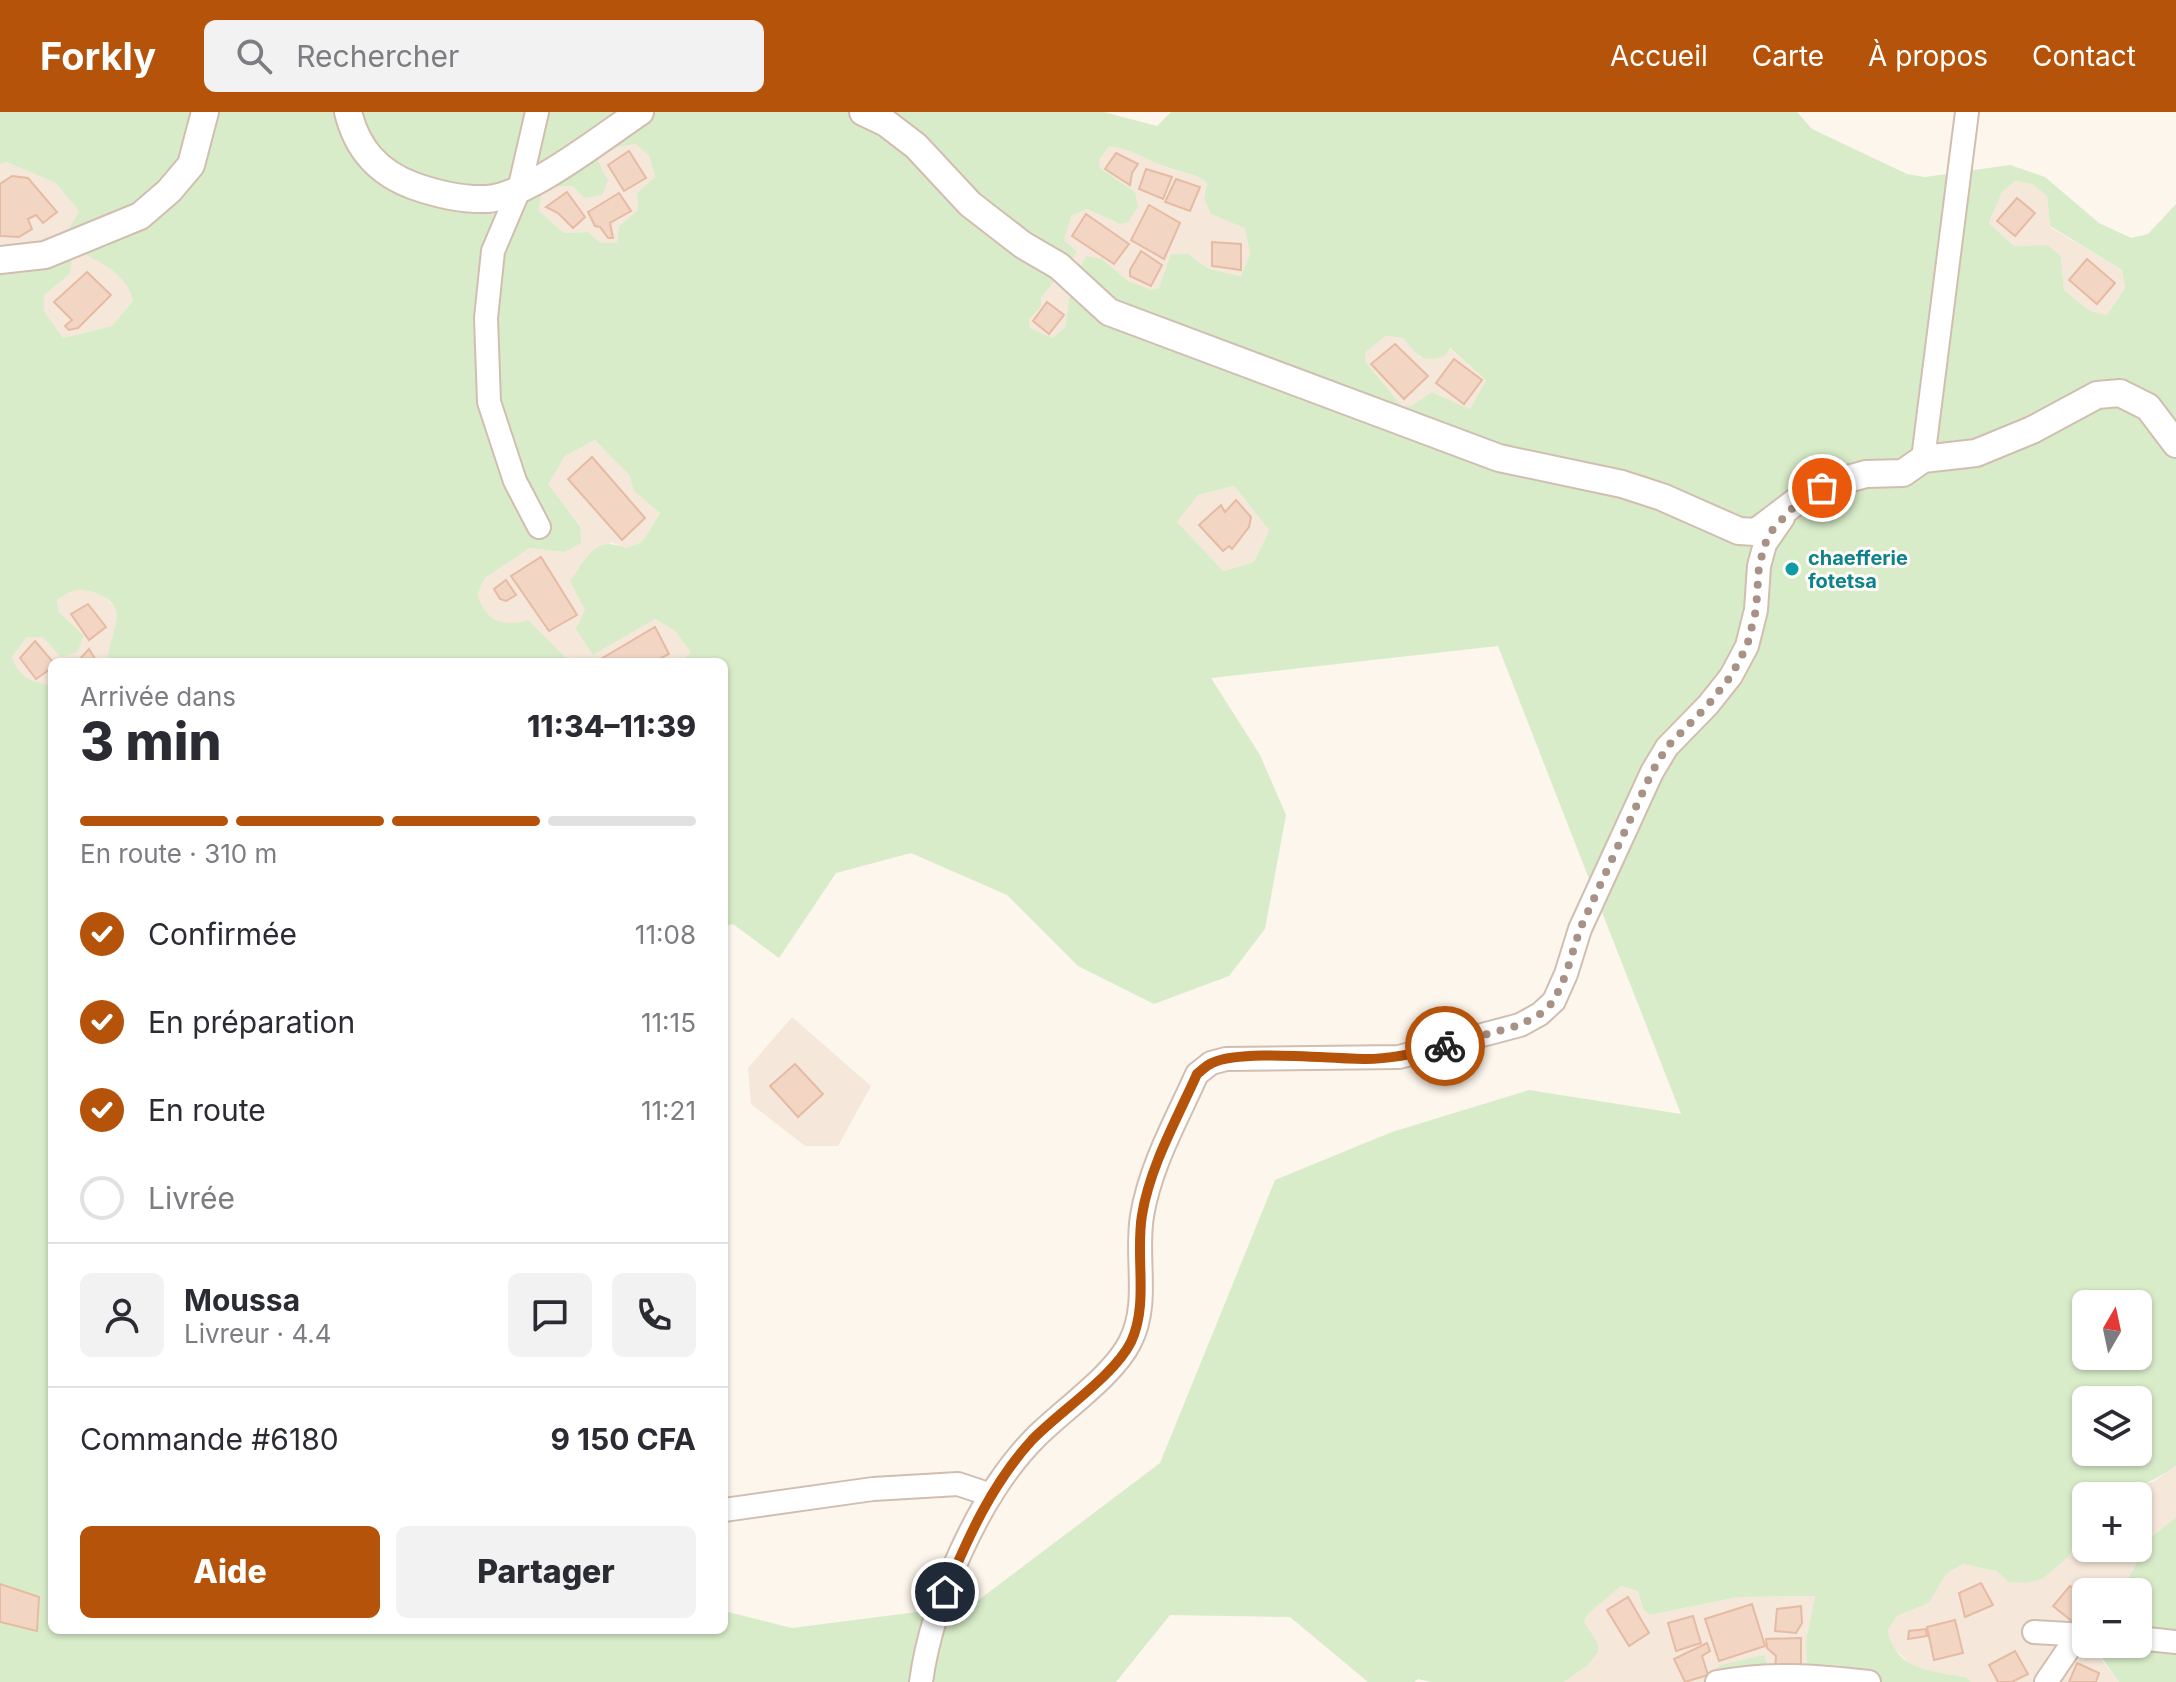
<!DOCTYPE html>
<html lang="fr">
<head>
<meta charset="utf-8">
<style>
	body { margin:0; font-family:Inter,sans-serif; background:#f2f2f3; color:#2b2b33; height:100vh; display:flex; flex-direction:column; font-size:30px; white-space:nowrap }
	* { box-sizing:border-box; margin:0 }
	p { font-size:26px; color:#7c7c81 }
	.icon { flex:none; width:44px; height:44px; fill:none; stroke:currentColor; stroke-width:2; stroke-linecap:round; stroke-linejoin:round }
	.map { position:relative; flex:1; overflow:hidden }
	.details { position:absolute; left:48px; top:546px; width:680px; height:976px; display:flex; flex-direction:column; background:#fff; border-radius:12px; box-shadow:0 2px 6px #0004 }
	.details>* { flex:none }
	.needle { width:52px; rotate:9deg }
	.fabs { position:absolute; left:2072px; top:1178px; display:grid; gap:16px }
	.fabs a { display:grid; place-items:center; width:80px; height:80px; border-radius:12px; background:#fff; box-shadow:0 2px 6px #0004; font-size:40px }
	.pin { position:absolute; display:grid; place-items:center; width:68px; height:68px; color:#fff; margin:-34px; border:4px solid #fff; border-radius:50%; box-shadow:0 2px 8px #0007 }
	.courier { position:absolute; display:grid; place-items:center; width:80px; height:80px; margin:-40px; border:6px solid #b45309; border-radius:50%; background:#fff; color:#222; box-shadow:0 2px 10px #0007 }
	.headline em { font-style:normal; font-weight:800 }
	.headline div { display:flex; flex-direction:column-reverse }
	.headline { display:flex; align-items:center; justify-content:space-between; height:136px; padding:0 32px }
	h1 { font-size:52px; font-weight:800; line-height:60px }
	.bar { display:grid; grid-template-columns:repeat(4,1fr); gap:12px 8px; align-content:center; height:96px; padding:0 32px }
	.bar i { height:10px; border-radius:6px; background:#e1e1e2 }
	.bar .on { background:#b45309 }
	.bar p { grid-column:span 4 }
	.line { display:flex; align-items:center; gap:20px; padding:0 32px; border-top:2px solid #e1e1e2 }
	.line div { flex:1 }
	.round { display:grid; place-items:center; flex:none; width:84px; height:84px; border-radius:12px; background:#f2f2f3 }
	ol { padding:0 32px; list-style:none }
	li { display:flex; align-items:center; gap:24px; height:88px }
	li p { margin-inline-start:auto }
	li .icon { padding:8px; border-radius:50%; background:#b45309; color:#fff; stroke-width:4 }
	li:last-child { color:#7c7c81 }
	li i { width:44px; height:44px; border:4px solid #e1e1e2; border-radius:50% }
	.button { display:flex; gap:16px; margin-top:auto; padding:16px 32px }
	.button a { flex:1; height:92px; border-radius:12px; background:#b45309; color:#fff; font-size:32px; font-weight:800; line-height:92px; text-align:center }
	.button a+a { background:#f2f2f3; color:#2b2b33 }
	header { display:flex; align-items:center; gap:48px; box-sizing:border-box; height:112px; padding:0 40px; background:#b45309; color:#fff }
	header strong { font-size:38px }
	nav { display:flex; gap:44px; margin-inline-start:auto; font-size:28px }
	.search { width:560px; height:72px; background:#f2f2f3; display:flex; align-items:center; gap:20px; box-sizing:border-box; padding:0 28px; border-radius:12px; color:#7c7c81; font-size:30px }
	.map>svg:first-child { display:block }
</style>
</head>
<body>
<header>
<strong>Forkly</strong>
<div class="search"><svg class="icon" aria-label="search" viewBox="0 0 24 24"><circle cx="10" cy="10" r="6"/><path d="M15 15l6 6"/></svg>Rechercher</div>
<nav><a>Accueil</a><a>Carte</a><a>À propos</a><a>Contact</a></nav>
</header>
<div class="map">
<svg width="2176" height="1570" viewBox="0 0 2176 1570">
	<rect width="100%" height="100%" fill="#fdf6ec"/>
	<!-- residential -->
	<g fill="#f5e8da">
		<path d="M636,32L649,44L655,65L637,81L638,98L619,114L617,131H601L588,120L564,121L539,99L540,82L556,74H573L608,68L597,47L611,36Z"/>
		<path d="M1109,34L1126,35L1165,55L1199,65L1207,69L1204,87L1211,102L1245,115L1250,142L1242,164L1209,157L1188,142L1159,176L1151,179L1128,169L1102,147L1071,174L1065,215L1053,226L1030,216L1029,207L1041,195V186L1071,103L1087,97L1120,112L1135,80L1100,56L1098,48Z"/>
		<path d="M6,50L56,71L80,99L69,117L129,172L133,189L112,214L63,226L44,199V183L70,162L0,135V52Z"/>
		<path d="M2015,69L2032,72L2047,84L2050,115L2122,158L2125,176L2107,203L2090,199L2064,178L2061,145L2014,134L1989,111L2002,80Z"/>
		<path d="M1386,224L1403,226L1420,246L1449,236L1486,268L1470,297L1432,280L1411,294H1402L1365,249L1366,240Z"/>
		<path d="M595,328L629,363L634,379L660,400L642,430L626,436L611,430L585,498L593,543L654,507L675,519L691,541L678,550H570L550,532L496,508L481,498L476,482L485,466L530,436L564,440L580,413L547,372L565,344Z"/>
		<path d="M1234,374L1269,418L1254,450L1222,459L1176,410L1198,383Z"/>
		<path d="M71,478H87L102,483L115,495L118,512L108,550H52V573L33,570L18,561L12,545L27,525L84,524L59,500L57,487Z"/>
		<path d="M792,905L871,974L838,1034H805L751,992L748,956Z"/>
		<path d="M2176,1354V1405L2150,1426L2121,1480H2086V1515L2083,1524L2119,1570H1971L1966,1565L1916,1557L1891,1534L1888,1518L1897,1504L1929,1491L1946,1462L1963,1452L1996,1459L2009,1470L2069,1444L2086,1412V1436H2138V1384H2109L2154,1369Z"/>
		<path d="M1621,1474L1638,1479L1643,1497L1650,1503L1738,1485L1815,1484L1806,1528L1807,1559L1770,1561L1763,1543L1701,1570H1564L1587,1554L1598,1531L1584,1510L1588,1502Z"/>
	</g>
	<!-- green -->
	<g fill="#d8ecc9" fill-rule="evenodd">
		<path d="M0,0H1104L1157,14L1171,0H1797L1812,17L1907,62L1925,65L2010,53L2045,65L2099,111L2131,126L2148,122L2176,92V1354C2148,1373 2119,1384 2086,1384V1412L2069,1444L2042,1467L2026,1471L2009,1470L1996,1459L1963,1452L1946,1462L1929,1491L1897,1504L1888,1518C1895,1559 1933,1559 1966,1565L1971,1570H1701L1716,1565L1715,1557L1721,1553L1764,1543L1770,1561L1807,1559L1806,1528L1815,1484L1738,1485L1650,1503L1643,1497L1638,1479L1621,1474L1588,1502L1584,1510L1598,1531V1540L1587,1554L1564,1570H1431L1418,1567L1414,1570H1368L1290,1505L1170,1503L1116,1570H0V135L72,146L70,162L44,183V199L63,226L112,214L133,189C126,158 97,150 71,135L69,117L79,99L56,71L6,50L0,52ZM636,32L649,44L655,65L637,81L638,98L619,114L617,131H601L588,120L564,121L539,99L541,82L556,74H573L585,86L602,83L608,68L597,47L611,36ZM1109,34C1131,36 1144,47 1164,54C1178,60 1194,61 1207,70L1204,87L1211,102L1245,116L1250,142L1241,164L1209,157L1188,142H1171L1159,176L1151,178L1128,169L1102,147L1086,144L1071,174L1065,215L1053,226L1030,216L1029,207L1041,195V186L1077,140L1064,128L1071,104L1087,97L1120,112L1128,110L1138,95L1135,80L1100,56L1099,48ZM2015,69L2032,72L2047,84L2050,114L2122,158L2125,176L2107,203L2090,199L2064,178L2061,145L2048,133L2014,134L1989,111L2002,80ZM1386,224L1403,226C1419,245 1420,251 1445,244L1450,236L1486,268L1470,297L1432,280L1411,294H1402L1365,249L1366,240ZM595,328L629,363L634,379L660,401L642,430L626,436C594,423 587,446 570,469L585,498L576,517L593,543L655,507L675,519L691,541L678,550H724V814L733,812L779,846L836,761L911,741L1007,783L1078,854L1154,892L1229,864L1265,817L1286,703L1260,643L1211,566L1498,534L1681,1002L1529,978L1392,1020L1275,1068L1160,1351L972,1493L792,1516L724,1499V1518H52V573C30,570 19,566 12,545L27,525H43L61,545L77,540L84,524L59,500L57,488C69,479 78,475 93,480C136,495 107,521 108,550H570L528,508C503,517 484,507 477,482L485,466L530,436L564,440L581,431L580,414L548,372L565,344ZM1234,374L1269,418L1254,450L1223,459L1177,410L1198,383ZM2086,1192H2138V1244H2086ZM2086,1288H2138V1340H2086Z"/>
		<path d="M2176,1405V1570H2119L2099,1542L2084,1532H2138V1480H2121L2150,1426Z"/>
	</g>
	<!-- building -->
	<g fill="#f3d5c3" stroke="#e6bba3" stroke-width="2">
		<path d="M629,39L646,66L624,79L608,53Z"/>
		<path d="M1116,41L1138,52L1132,61L1130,73L1105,57Z"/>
		<path d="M1146,57L1172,65L1163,87L1139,77Z"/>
		<path d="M12,64L28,66L57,100L43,111L36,103L28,107L32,117L19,125L0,124V72Z"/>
		<path d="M1176,67L1200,75L1190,99L1165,90Z"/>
		<path d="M567,80L585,105L573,116L558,101L546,95Z"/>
		<path d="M619,81L631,99L610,111L613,126H608L600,115L595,114L588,100Z"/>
		<path d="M2017,86L2035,101L2015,124L1997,109Z"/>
		<path d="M1149,93L1180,111L1164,147L1131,128Z"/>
		<path d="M1086,102L1129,132L1114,152L1072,124Z"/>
		<path d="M1212,130L1241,132V158L1212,154Z"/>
		<path d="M1141,139L1162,153L1151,174L1130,164V158Z"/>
		<path d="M2087,147L2115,171L2097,192L2069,168Z"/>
		<path d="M87,160L111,183L78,216L69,218L65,214L72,208L54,190Z"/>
		<path d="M1047,190L1064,203L1049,222L1033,209Z"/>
		<path d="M1395,232L1428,264L1404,287L1371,252Z"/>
		<path d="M1454,247L1482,268L1464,292L1436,271Z"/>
		<path d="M592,345L645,406L622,428L568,367Z"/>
		<path d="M1236,388L1251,405L1249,415L1232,437L1229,434L1223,439L1199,413L1221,393L1225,400Z"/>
		<path d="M541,445L577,503L549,519L511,464Z"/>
		<path d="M506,468L516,483L506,489L500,487L494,477Z"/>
		<path d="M88,492L106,515L89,528L71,502Z"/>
		<path d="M655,515L669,542L653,550H596Z"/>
		<path d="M35,529L53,550L52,556L36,567L20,546Z"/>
		<path d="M89,537L97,550H77Z"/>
		<path d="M795,952L823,982L798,1005L770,974Z"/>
		<path d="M1981,1471L1993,1493L1965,1505L1959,1481Z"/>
		<path d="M0,1472L39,1485L37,1519L0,1510Z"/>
		<path d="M2070,1474L2086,1487V1504L2078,1514L2053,1494Z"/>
		<path d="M1628,1485L1649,1521L1629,1534L1607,1498Z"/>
		<path d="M1752,1492L1765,1534L1719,1549L1705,1507Z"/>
		<path d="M1801,1494L1802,1511L1796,1521L1775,1519L1777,1497Z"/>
		<path d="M1693,1504L1701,1531L1676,1539L1668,1511Z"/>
		<path d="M1955,1508L1963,1541L1934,1548L1927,1515Z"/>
		<path d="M1926,1517L1927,1524L1908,1527L1909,1519Z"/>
		<path d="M1801,1526V1556L1775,1559L1776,1544L1767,1536L1766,1527Z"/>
		<path d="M1707,1531L1710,1539L1702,1544L1708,1563L1685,1570L1674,1547Z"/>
		<path d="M2015,1539L2028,1562L2012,1570H1998L1989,1553Z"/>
		<path d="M2077,1551L2099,1561L2096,1570H2069Z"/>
	</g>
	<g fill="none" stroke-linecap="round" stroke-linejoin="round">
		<defs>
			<g id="minor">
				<path d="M537,0L519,78L493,139L486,206L489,290L515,369L539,415"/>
				<path d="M1923,347L1967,0"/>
				<path d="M724,1398L873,1377L958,1372L991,1383"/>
				<path d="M2034,1520L2086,1523"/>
				<path d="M2138,1526L2176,1530"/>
				<path d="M921,1570C932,1490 979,1382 1036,1325C1063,1298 1114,1263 1130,1230C1150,1192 1135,1145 1142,1104C1150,1054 1177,1007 1197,962L1211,951L1226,947L1399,945L1520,913L1540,902L1554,889L1566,862L1580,817L1652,660L1667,635L1708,593L1731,564L1747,534L1756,498L1759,454L1765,432L1783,406"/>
				<path d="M1717,1570C1772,1560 1814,1564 1869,1570"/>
				<path d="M2046,1570L2078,1523"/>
			</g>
			<g id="tertiary">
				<path d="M348,0C357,37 378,61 414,74C437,82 462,88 486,87C526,86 605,23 640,0"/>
				<path d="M863,0L886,11L916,34L970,92L1023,133L1059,154L1109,200L1499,346L1622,372L1662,385L1739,419L1756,420L1806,382L1837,370L1866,362L1903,361L1923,347L1976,341L2032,318L2097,283L2120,281L2148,295L2176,332"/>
				<path d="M0,148L45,143L140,104L169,79L191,53L205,0"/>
			</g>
		</defs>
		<!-- minor casing -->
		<use href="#minor" stroke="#d1beb0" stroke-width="26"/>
		<!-- tertiary casing -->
		<use href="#tertiary" stroke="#d1beb0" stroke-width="30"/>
		<!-- minor -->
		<use href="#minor" stroke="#fff" stroke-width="22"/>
		<!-- tertiary -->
		<use href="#tertiary" stroke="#fff" stroke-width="26"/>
	</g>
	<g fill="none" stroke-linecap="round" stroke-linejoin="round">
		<!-- done -->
		<path stroke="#a89285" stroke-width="8" stroke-dasharray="0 14.4" d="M1445,934L1520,913L1540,902L1554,889L1566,862L1580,817L1652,660L1667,635L1708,593L1731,564L1747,534L1756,498L1759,454L1765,432L1773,417L1806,382L1822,376"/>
		<!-- route -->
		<path stroke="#b45309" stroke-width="10" d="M945,1480C968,1426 991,1373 1032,1328C1060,1299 1114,1264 1131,1230C1149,1191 1135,1145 1142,1103C1150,1054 1177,1007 1197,962C1202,958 1207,953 1212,951C1242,937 1329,947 1366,947C1393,947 1419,941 1445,934"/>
	</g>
	<!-- markers -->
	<circle fill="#0f9aa8" stroke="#fffaf3" stroke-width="3" cx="1792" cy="457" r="8"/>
	<g text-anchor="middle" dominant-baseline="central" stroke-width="6" stroke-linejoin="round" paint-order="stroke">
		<!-- culture labels -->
		<g font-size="20" font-weight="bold" fill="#0d838f" stroke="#fffaf3" text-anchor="start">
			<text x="1808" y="446">chaefferie<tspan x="1808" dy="23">fotetsa</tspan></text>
		</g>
	</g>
</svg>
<div class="fabs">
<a><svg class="needle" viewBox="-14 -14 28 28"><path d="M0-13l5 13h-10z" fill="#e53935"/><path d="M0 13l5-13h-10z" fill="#7c7c81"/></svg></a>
<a><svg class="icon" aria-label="layers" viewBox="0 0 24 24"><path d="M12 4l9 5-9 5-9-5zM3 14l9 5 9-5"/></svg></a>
<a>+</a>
<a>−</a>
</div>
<div class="pin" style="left:1822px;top:376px;background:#ea580c"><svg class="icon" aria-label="bag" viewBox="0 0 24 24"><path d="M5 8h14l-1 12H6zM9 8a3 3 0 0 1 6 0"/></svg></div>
<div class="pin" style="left:945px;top:1480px;background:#1f2937"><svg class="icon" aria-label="home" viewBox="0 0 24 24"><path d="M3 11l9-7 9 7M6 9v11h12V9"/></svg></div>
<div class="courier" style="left:1445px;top:934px"><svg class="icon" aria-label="bike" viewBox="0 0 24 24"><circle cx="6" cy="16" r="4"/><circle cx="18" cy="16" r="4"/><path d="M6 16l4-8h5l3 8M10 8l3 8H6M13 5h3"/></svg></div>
<section class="details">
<div class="headline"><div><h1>3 min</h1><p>Arrivée dans</p></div><em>11:34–11:39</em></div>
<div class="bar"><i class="on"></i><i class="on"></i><i class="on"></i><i></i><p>En route · 310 m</p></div>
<ol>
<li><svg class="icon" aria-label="check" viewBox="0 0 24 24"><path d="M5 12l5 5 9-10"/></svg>Confirmée<p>11:08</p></li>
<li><svg class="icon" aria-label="check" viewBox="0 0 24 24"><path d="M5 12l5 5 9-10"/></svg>En préparation<p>11:15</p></li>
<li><svg class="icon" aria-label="check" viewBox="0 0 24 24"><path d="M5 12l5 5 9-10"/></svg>En route<p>11:21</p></li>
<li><i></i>Livrée</li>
</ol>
<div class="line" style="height:144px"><a class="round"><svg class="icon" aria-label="person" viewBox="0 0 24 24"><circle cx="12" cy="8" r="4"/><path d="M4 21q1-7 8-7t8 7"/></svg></a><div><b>Moussa</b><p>Livreur · 4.4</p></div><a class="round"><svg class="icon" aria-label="chat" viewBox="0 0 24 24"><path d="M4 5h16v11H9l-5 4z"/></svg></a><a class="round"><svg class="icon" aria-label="phone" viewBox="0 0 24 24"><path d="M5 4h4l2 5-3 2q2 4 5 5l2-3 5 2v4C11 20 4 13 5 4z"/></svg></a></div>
<div class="line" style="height:104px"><div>Commande #6180</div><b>9 150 CFA</b></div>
<div class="button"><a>Aide</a><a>Partager</a></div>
</section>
</div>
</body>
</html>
